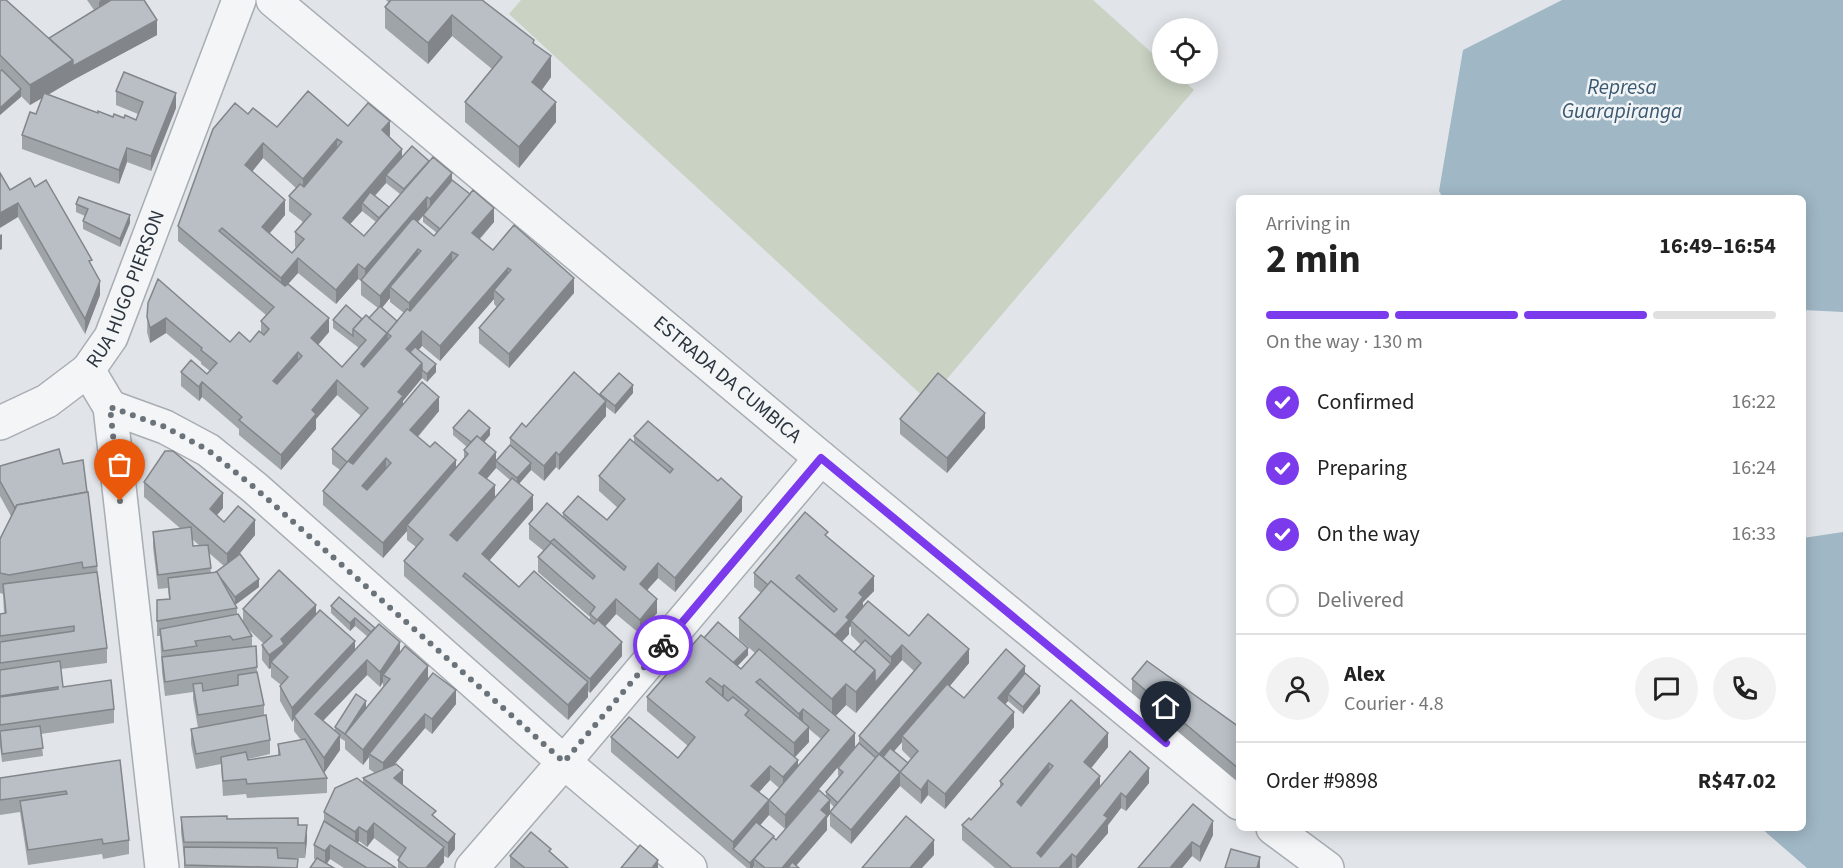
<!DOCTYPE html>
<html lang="en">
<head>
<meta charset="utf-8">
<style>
	body { margin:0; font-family:"Source Sans 3",sans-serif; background:#f2f2f2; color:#222; height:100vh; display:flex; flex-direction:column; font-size:22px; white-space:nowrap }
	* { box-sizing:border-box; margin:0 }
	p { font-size:20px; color:#767676 }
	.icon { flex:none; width:33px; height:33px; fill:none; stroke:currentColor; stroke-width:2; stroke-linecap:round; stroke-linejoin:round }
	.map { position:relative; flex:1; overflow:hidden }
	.sheet { position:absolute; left:1236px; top:195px; width:570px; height:636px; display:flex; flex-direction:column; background:#fff; border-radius:9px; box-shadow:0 3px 15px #0003 }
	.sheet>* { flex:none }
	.buttons { position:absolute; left:1152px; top:18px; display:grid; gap:12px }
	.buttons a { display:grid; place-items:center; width:66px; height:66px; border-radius:50%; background:#fff; box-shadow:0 3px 15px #0003; font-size:30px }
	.pin { position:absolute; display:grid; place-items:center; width:51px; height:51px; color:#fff; margin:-62px -26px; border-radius:50% 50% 50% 0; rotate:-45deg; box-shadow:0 0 6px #0007 }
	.pin .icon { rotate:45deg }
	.courier { position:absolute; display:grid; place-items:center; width:60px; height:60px; margin:-30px; border:4px solid #7c3aed; border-radius:50%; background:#fff; color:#222; box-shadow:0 2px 8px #0007 }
	.overview em { font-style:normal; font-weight:700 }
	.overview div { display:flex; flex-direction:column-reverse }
	.overview { display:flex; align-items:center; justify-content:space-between; height:102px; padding:0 30px }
	h1 { font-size:39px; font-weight:700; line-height:45px }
	.bar { display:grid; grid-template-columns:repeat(4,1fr); gap:9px 6px; align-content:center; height:72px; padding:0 30px }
	.bar i { height:8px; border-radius:4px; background:#e0e0e0 }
	.bar .on { background:#7c3aed }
	.bar p { grid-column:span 4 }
	.line { display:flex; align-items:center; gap:15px; padding:0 30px; border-top:2px solid #e0e0e0 }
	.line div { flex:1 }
	.round { display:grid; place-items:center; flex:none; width:63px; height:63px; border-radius:32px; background:#f2f2f2 }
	ol { padding:0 30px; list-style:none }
	li { display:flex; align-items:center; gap:18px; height:66px }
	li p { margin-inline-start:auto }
	li .icon { padding:6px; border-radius:50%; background:#7c3aed; color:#fff; stroke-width:4 }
	li:last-child { color:#767676 }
	li i { width:33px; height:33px; border:3px solid #e0e0e0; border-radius:50% }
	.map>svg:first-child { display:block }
</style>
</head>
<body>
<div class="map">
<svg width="1843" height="868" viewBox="0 0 1843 868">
	<rect width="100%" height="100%" fill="#e1e5e9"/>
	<!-- green -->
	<path fill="#c9d2c3" d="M521,0H1093L1162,62V74H1176L1194,90L928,401L509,14Z"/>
	<!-- water -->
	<g fill="#a0b7c5">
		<path d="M1562,0H1843V312L1803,310V198H1443L1439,191L1463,50Z"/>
		<path d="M1843,532V868H1807L1761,828H1803V538Z"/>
	</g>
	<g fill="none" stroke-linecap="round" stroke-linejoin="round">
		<defs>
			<g id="street">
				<path id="s1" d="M273,0L821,458L1239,803"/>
				<path d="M110,407L165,427L208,450L255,488L564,762L690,868"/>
				<path d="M0,423L47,401L88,370"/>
				<path d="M1273,828L1327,868"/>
				<path id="s2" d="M162,868L110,407L88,370L111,337L239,0"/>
				<path d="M472,868L564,762L821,458"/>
			</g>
		</defs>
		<!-- street casing -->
		<use href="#street" stroke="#a7adb3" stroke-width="36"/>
		<!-- street -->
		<use href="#street" stroke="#f4f5f7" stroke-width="33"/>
	</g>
	<!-- wall -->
	<g fill="#9fa4a9" fill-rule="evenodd">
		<path d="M0,0L49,38L94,10L87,0H144L157,35L73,80L48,95L98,113L113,117L136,120L138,114L116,105V91L176,108L151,171L127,162L119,184L22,149V135L36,114L42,98L30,105L21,96L0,115Z"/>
		<path d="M386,0H483L534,44L551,77L542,90L556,122L519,168L465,122V102L492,69L452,36L428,64L385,28V7L389,3Z"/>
		<path d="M248,114L277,127L348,126L390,135L389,137L402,156L452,180L494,222L480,239L493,250L574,293L509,368L479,343V328L497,307L494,304V299L440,361L422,346L418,350L436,372L427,382L422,378L403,401V405L439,411L418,437L456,467L464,458V450L467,447L453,435V428L490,435L484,442L496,460L510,445V438L526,427L600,396V394L633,393L615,414L606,407V416L559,470L556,467L544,481L531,470L519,484L533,510L489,561L519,587L590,620V617L538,572V557L544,551L529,539V524L563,517V513L607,520L618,508L599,491V476L634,443V436L742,511L675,592L658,578L647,590L657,613L640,634L616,614L605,627L622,656L590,693L588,691V697L568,720L404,576V561L416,547L407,540V531L383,558L323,505V491L340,470L332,464V449L361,416L337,395L316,419V429L281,470L239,435V429L202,397L199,401L181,386V372L207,374L210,371L201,364V362L166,333L150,343L147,332L148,303L230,342H250L261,332V321L266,315L178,241V226ZM263,158L296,188L289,196V211L303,222L295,232V247L296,248L292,253L270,233L285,215L252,172ZM386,183L400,194L389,207L375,196ZM362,211L376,222L364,236L350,224ZM423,216V222L437,233L434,236L418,222ZM298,273L336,304L358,279L361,281V295L378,308L369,318L333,320V328L359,348L342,367L318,345L329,332L288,284ZM390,298V302L404,313L397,321L382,308ZM496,468L510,480L495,497L486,479Z"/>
		<path d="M35,187L92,266L100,295L85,334L18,217L10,190Z"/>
		<path d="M76,204L130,223L120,247L83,229V221L85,216L76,212Z"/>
		<path d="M900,419L985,428L947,473L900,434Z"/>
		<path d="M63,464L97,566L107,648V663L61,669L63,687L114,709V723L41,734L43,756L2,762L0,746V614L4,613L3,594L0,593V539L11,516L0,496V466Z"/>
		<path d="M144,482L223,508L217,515L224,522L255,535L237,556L259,587L235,605L233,601L237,608V614L243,621V609L316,614L355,650L368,637L355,626L350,631L331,613V606L339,597L456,704L432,734L425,728L394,765L403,785L436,818L455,849L448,858L444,856V862L439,868H398V860L399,857L374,838L367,847L359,841L358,843L396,868H344L330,859L327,864L314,859V845L324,821V812L363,783V778L375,773L369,769V757L363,765L345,749V741L340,738V750L324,773L327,778V793L247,798L246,794L223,796L221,764L196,769L191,744V729L198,728L193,699V692L165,696L162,672L160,636H157V600L169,599L168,588L158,589L153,547V532L181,529L144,497ZM192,539L200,546H193ZM209,553L224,566L216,572L211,573ZM247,628L264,644L262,645V660L269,669L271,668V677L281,685L280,686V701L292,722L294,719V731L301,740L278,744V756L248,760V759L270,754V740L264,716V705L257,672L256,646H252V636ZM367,675L380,687L383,682V688L366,708L335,727V731L323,721Z"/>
		<path d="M828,537L874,591L863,602V607L909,636L969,663L950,686L964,698L1025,673L1040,693L1023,714L1008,701L1005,704L1014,727L945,809L928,795L921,804L900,786L851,844L830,826V812L834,807L830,803V814L827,818V830L796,866L799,868H754V866L753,868H747L611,752V737L678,758L688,746L647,711V697L704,638L748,655L737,666L741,669L755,653L739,639V618L761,593L754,587V573ZM851,626V635L861,645L854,652L842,642L849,634V627ZM902,660L914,671L859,736V743L838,768V775L840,777L826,792V796L776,840L760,825L769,815L759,792L770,780L779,788L769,800V815L785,829L855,747L835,716L846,705L856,713ZM809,729L821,739L798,766L795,757L809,742ZM902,742V750L911,759L908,763L894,751Z"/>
		<path d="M1132,679L1239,727V783L1132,693Z"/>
		<path d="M1071,700L1108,747L1091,768L1100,786L1149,783L1126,811L1121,808L1108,825V833L1078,868H995L962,840V825L971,820L1000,787V781Z"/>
		<path d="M120,760L129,840V854L103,859L102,854L28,865L20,812L0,815V778Z"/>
		<path d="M1193,804L1213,835L1200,862L1192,856L1182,868H1138Z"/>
		<path d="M181,817L227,819L298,825L307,840L305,858H278L298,868H184V857L181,832Z"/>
		<path d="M551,853L568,868H510V856Z"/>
	</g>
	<!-- shaded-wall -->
	<g fill="#82868a">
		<path d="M101,0H125L99,16V2Z"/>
		<path d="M452,15V36L428,64V43Z"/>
		<path d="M157,20V35L73,80L30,105V85L73,60Z"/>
		<path d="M551,56V77L532,103V82Z"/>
		<path d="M21,89V97L0,115V108Z"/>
		<path d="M176,93V108L151,171V156Z"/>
		<path d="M556,102V122L519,168V147Z"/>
		<path d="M390,121V135L382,145V130Z"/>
		<path d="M337,139V153L303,194V179Z"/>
		<path d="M263,143V158L245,180V165Z"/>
		<path d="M127,148V162L119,184V170Z"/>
		<path d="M402,149V164L386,175V183L365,206L362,203V211L343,232V218Z"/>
		<path d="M452,173V187L430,214V199Z"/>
		<path d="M427,197V211L365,284V269Z"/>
		<path d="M285,200V215L262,242V227Z"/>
		<path d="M18,203V217L0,228V213Z"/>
		<path d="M494,208V222L472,247V233Z"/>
		<path d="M130,215V223L120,247V239Z"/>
		<path d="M2,234V249L0,250V235Z"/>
		<path d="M418,249V264L390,287V298L380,310V296Z"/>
		<path d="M452,252V267L409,317V303Z"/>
		<path d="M298,258V273L281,292V278Z"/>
		<path d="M358,264V279L336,304V290Z"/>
		<path d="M508,268V283L494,290V299L440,361V346Z"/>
		<path d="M574,278V293L509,368V354Z"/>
		<path d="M100,281V295L85,334V319Z"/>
		<path d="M166,318V333L150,343V328Z"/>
		<path d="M329,318V332L311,353V338Z"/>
		<path d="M422,331V346L410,360L406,349Z"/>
		<path d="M387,333V348L361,378V364Z"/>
		<path d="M298,352V367L273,396V381Z"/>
		<path d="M422,363V378L403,401V411L348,476V461L398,392Z"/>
		<path d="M436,364V372L427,382V374Z"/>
		<path d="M337,380V395L316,419V429L281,470V455L312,410Z"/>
		<path d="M202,382V397L199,401V387Z"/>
		<path d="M633,385V393L615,414V406Z"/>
		<path d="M439,397V411L410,445V430Z"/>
		<path d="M606,401V416L559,470V455Z"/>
		<path d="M985,413V428L947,473V458Z"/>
		<path d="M490,428V435L475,453V445Z"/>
		<path d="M496,452V468L479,488V473Z"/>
		<path d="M556,452V467L544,481V466Z"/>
		<path d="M386,458V473L362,501V486Z"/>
		<path d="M456,460V474L407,525V531L383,558V543Z"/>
		<path d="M531,463V470L517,486V478Z"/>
		<path d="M495,485V500L450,550V535Z"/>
		<path d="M223,493V508L210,523V509Z"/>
		<path d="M533,495V510L482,569V554Z"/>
		<path d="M742,497V511L675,592V578Z"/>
		<path d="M255,520V535L227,569V554Z"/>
		<path d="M658,563V578L640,598V584Z"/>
		<path d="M874,576V591L863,602V611L851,621V626L849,628V634L831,653V639L846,617L859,593Z"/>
		<path d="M259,579V587L235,605V597Z"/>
		<path d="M616,599V614L597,635V620Z"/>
		<path d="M657,599V613L640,634V620Z"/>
		<path d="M316,605V620L271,662V668L269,669V655L281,639Z"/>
		<path d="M355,618V626L350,631V623Z"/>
		<path d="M355,641V656L294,716V719L292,722V708Z"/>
		<path d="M400,642V656L383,675V682L380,687V672Z"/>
		<path d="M622,642V656L590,693V679Z"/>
		<path d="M902,645V660L891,672V657Z"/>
		<path d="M748,648V655L730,674V667Z"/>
		<path d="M969,649V663L905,739L902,736V742L883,764L879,754Z"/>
		<path d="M367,660V675L315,729V714Z"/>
		<path d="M891,664V672L856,713V692L875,670Z"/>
		<path d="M428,666V681L369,754V757L363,765V750Z"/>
		<path d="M1025,666V680L1008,694V701L998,713V698Z"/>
		<path d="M588,682V697L568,720V705Z"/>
		<path d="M846,684V705L832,720V699Z"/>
		<path d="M724,685V699L722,702V687Z"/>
		<path d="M1040,686V693L1023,714V707Z"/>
		<path d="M456,690V704L432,734V719Z"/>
		<path d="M366,701V708L345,734V741V734Z"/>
		<path d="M803,709V724L799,728V714Z"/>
		<path d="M1014,712V727L945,809V794Z"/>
		<path d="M425,714V728L383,778V763Z"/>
		<path d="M809,727V742L794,758V743Z"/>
		<path d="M855,733V747L785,829V815Z"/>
		<path d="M1108,733V747L1084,777V762Z"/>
		<path d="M340,735V750L324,773V758Z"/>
		<path d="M798,760V775L783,792V777Z"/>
		<path d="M1049,763V778L1017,817V802Z"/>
		<path d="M770,766V780L751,801V786Z"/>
		<path d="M1149,768V783L1126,811V797Z"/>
		<path d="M403,770V785L394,778Z"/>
		<path d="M900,772V786L851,844V830Z"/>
		<path d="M1100,776V790L1037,868V853Z"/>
		<path d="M928,780V795L921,804V790Z"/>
		<path d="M1121,793V808L1108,825V833L1078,868H1076V857L1104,815Z"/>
		<path d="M769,800V815L737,852L733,849V842Z"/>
		<path d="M830,800V814L827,818V830L794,868H782L821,810Z"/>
		<path d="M1213,821V835L1200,862V847Z"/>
		<path d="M374,823V838L367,847V832Z"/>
		<path d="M307,825V840L305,858V843Z"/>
		<path d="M359,827V841L355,847V832Z"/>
		<path d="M455,834V849L448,858V843Z"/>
		<path d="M774,836V843L754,859V866L753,868H750V863Z"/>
		<path d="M934,840V855L922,868H910Z"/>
		<path d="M1192,842V856L1182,868H1170Z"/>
		<path d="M330,845V859L325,865V851Z"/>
		<path d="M444,847V862L439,868H426Z"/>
		<path d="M1072,854V868H1059Z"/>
		<path d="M1260,857V868H1257Z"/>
		<path d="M658,860V868H652Z"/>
	</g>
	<!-- building -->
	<g fill="#b9bfc5" stroke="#82868a" stroke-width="1.5" fill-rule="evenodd">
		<path d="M0,0H6L73,60L30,85L0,55Z"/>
		<path d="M111,0H144L157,20L73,66V60L49,38Z"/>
		<path d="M391,0H482L534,40L533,43L551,56L532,82L556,102L519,147L465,102L502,57L452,15L428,43L385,7Z"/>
		<path d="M2,70L21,89L0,108V71Z"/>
		<path d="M124,72L176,93L151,156L127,148L119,170L22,135L30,112L36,114L44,93L98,113V111L113,117L114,114L124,118L125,115L136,120L143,102L116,91Z"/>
		<path d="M308,91L348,126L368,103L390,121L382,130L402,149L343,218L364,236L433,157L452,173L430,199L427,197L365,269L358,264L336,290L298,258L281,278L222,228L219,231L285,286L288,284L329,318L311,338L342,367L366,340L353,329L366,315L387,333L361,364L364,367L391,336L387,333L407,309L410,311L458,255L452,252L409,303L390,287L421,251L418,249L380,296L361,280L413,218L434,236L473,190L494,208L472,233L493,250L514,225L574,278L509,354L479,328L504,299L494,290L511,270L508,268L440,346L422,331L406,349L422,363L398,392L403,396L348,461L353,464L422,382L439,397L410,430L430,447L435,442L456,460L383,543L323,491L347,462L332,449L368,408L337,380L312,410L316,414L281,455L239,420L242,417L202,382L199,387L181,372L191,360L207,374L217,363L201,350L202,348L166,318L150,328L147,317L148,303L158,279L230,342L239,332L250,342L259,331L264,335L269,329L261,321L274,307L178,226L213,129L235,103L248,114L253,108L277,127ZM337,139L342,142L304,187L300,184L289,196L311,214L295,232L304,239L292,253L262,227L285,200L245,165L263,143L303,179ZM298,352L302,356L277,384L273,381ZM386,458L391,463L367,490L362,486Z"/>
		<path d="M412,146L429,161L404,189L386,175Z"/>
		<path d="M0,173L10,190L30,178L35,187L46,180L92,260L89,261L100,281L85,319L18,203L0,213Z"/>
		<path d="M452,180L470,194L440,229L423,215Z"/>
		<path d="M370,192L389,207L379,218L362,203Z"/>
		<path d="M79,197L130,215L120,239L83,221L88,209L76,204Z"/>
		<path d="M346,305L362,319L353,329V336L333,320Z"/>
		<path d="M380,306L397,321L387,333V340V333L369,318Z"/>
		<path d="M415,347L436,364L427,374L422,370V363L410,352Z"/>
		<path d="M574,372L606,401L559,455L556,452L544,466L510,438L522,423L526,427Z"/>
		<path d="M619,373L633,385L615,406L600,394Z"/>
		<path d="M938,373L985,413L947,458L900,419Z"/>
		<path d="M469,410L490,428L480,439L477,436L471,442L453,428Z"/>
		<path d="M648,421L718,481L721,478L742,497L675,578L658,563L640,584L657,599L640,620L616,599L597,620L590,614L595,607L538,557L551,543L593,579L595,576L554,539L550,542L529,524L547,503L624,570L626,567L563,513L578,496L607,520L625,499L599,476L630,439L670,473L673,469L634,436Z"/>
		<path d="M477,436L496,452L479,473L495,485L450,535L457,541L512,478L533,495L482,554L519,587L534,571L594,624L598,620L622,642L590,679L465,573L463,576L588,682L568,705L404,561L423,539L407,525L468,454L464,450Z"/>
		<path d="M510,445L531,463L517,478L496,461Z"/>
		<path d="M59,449L63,464L83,460L87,492L17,505L15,508L0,481V466Z"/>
		<path d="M165,451H173L223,493L210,509L224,522L238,506L255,520L227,554L144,482Z"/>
		<path d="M88,492L97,566L83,568L82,562L9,575L0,573V539L17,505Z"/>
		<path d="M805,512L828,532L825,535L874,576L859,593L863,597L846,617L849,620L835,635L771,581L768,585L754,573ZM799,575L837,609L834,612L796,578Z"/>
		<path d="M191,527L193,546L208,545L211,568L158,575L153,532Z"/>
		<path d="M240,554L259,579L235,597L216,572Z"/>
		<path d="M279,570L316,605L281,639L284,644L269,655L262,645L272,636L243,609Z"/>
		<path d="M97,572L107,648L0,663V642L74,631V626L0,636V614L6,613L3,584Z"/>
		<path d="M217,572L237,608L157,621V600L170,599L168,578Z"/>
		<path d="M771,581L875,670L856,692L846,684L832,699L739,618Z"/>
		<path d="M339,597L375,628L371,632L355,618L350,623L331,606Z"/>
		<path d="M868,601L909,636L928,614L969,649L879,754L859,736L921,663L902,645L891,657L851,621Z"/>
		<path d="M320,610L355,641L292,708L280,686L288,677L271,662Z"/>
		<path d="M238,614L252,636L233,640L230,636L195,641L197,646L163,651L160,629Z"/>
		<path d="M718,622L748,648L733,663L704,638Z"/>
		<path d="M379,624L400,642L380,672L367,660L315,714L340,735L324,758L294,716Z"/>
		<path d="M701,635L741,669L759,649L855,733L785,815L769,800L829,730L803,709L799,714L760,679L756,682L809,727L794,743L724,685L722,687L710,678L706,682L728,701L733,697L749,710L745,715L798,760L783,777L770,766L751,786L769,800L733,842L611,737L629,717L678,758L695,737L647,697Z"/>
		<path d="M865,640L891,664L875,683V670L854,652Z"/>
		<path d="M256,646L257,667L165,682L162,657Z"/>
		<path d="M405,646L428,666L363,750L345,734L390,679L383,675Z"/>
		<path d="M1006,649L1025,666L998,698L1014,712L945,794L928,780L921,790L900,772L918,751L902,736L947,684L964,698Z"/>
		<path d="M60,661L63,687L111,680L114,709L0,725V697L58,689V687L0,696V670Z"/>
		<path d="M1147,661L1239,727V769L1132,679Z"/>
		<path d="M257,672L264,705L198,715L193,684L202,683L203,691L238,685V675Z"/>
		<path d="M433,673L456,690L432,719L425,714L383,763L369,754Z"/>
		<path d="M1025,673L1040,686L1023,707L1008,694Z"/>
		<path d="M356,694L366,701L345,734L335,727Z"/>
		<path d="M1071,700L1108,733L1084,762L1100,776L1037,853L1041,857L1130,751L1149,768L1126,797L1121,793L1104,815L1108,818L1076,857L1072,854L1059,868H1012L962,825L969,818L971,820L1003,784L1000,781ZM1049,763L1053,766L1021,806L1017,802Z"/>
		<path d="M266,715L270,740L196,754L191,729Z"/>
		<path d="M40,726L43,748L2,754L0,731Z"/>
		<path d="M305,739L327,778L247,784L246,779L223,781L221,757L246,752L248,760L280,755L278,744Z"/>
		<path d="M859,743L876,758L838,803L826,792L843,772L838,768Z"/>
		<path d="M890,748L908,763L900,772L883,757Z"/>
		<path d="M879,754L900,772L851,830L830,812Z"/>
		<path d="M120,760L129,840L103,844L102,839L28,850L20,801L67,794L66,791L0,800V778Z"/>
		<path d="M396,764L403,770L394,778L436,811L432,815L455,834L448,843L363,778Z"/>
		<path d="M357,778L444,847L426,868H408L398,860L406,848L374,823L367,832L359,827L355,832L324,812L335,788Z"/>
		<path d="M819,790L830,800L821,810L827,815L782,868H765L754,859L773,837L776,840Z"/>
		<path d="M1193,804L1213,821L1200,847L1192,842L1170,868H1138Z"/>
		<path d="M227,816V819L298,818V825H307L305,843L184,842L181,817Z"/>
		<path d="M906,816L934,840L910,868H862Z"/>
		<path d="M324,821L396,868H367L330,845L325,851L314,845Z"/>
		<path d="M756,822L774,836L750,863L733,849Z"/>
		<path d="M531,832L551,849L549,851L568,868H525L510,856Z"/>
		<path d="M640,845L658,860L652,868H621Z"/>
		<path d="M184,847L277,848L278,858L298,859L297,868L185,865Z"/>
		<path d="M1231,849L1260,857L1257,868H1225Z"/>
		<path d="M317,858L334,868H310Z"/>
		<path d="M792,862L799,868H788Z"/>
	</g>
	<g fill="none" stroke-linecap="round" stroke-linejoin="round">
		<!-- done -->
		<path stroke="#6b737a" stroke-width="6" stroke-dasharray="0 10.8" d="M120,501L110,407L165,427L208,450L255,488L564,762L663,645"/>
		<!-- route -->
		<path stroke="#7c3aed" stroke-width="8" d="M663,645L821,458L1166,743"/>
	</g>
	<g text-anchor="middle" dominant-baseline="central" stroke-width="5" stroke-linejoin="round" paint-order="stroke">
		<!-- street labels -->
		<g font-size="20" fill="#2b353f" stroke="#f1f4f6">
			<text stroke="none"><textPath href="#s2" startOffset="597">RUA HUGO PIERSON</textPath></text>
			<text stroke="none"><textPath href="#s1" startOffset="592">ESTRADA DA CUMBICA</textPath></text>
		</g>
		<!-- water labels -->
		<g font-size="21" font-style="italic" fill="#3a586f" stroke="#f1f4f6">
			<text x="1622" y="87">Represa<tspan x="1622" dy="24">Guarapiranga</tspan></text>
		</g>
	</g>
</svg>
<div class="buttons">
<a><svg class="icon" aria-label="locate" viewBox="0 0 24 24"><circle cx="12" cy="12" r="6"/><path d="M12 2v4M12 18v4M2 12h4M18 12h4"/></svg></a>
</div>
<div class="pin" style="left:120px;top:501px;background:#ea580c"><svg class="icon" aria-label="bag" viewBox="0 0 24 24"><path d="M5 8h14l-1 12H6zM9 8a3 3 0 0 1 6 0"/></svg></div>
<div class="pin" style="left:1166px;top:743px;background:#1f2937"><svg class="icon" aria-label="home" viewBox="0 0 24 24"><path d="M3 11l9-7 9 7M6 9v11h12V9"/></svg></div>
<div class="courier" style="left:663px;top:645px"><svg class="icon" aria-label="bike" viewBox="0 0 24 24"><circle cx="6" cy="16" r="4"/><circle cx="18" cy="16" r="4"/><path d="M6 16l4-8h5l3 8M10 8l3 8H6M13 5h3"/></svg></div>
<section class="sheet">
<div class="overview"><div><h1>2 min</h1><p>Arriving in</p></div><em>16:49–16:54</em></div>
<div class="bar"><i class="on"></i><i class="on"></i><i class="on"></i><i></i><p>On the way · 130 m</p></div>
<ol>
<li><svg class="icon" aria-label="check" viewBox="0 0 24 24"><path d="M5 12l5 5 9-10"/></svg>Confirmed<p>16:22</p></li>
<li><svg class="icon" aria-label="check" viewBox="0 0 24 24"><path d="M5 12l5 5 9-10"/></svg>Preparing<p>16:24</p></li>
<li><svg class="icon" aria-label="check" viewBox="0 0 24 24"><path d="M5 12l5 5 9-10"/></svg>On the way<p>16:33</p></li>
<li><i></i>Delivered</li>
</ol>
<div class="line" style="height:108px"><a class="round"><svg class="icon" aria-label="person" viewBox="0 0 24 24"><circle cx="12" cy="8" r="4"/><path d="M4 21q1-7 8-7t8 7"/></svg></a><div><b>Alex</b><p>Courier · 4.8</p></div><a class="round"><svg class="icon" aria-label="chat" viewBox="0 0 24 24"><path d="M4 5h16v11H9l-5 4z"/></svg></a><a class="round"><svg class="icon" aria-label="phone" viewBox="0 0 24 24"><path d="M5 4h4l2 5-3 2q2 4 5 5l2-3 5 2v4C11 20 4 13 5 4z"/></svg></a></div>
<div class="line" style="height:78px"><div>Order #9898</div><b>R$47.02</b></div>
</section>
</div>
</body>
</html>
